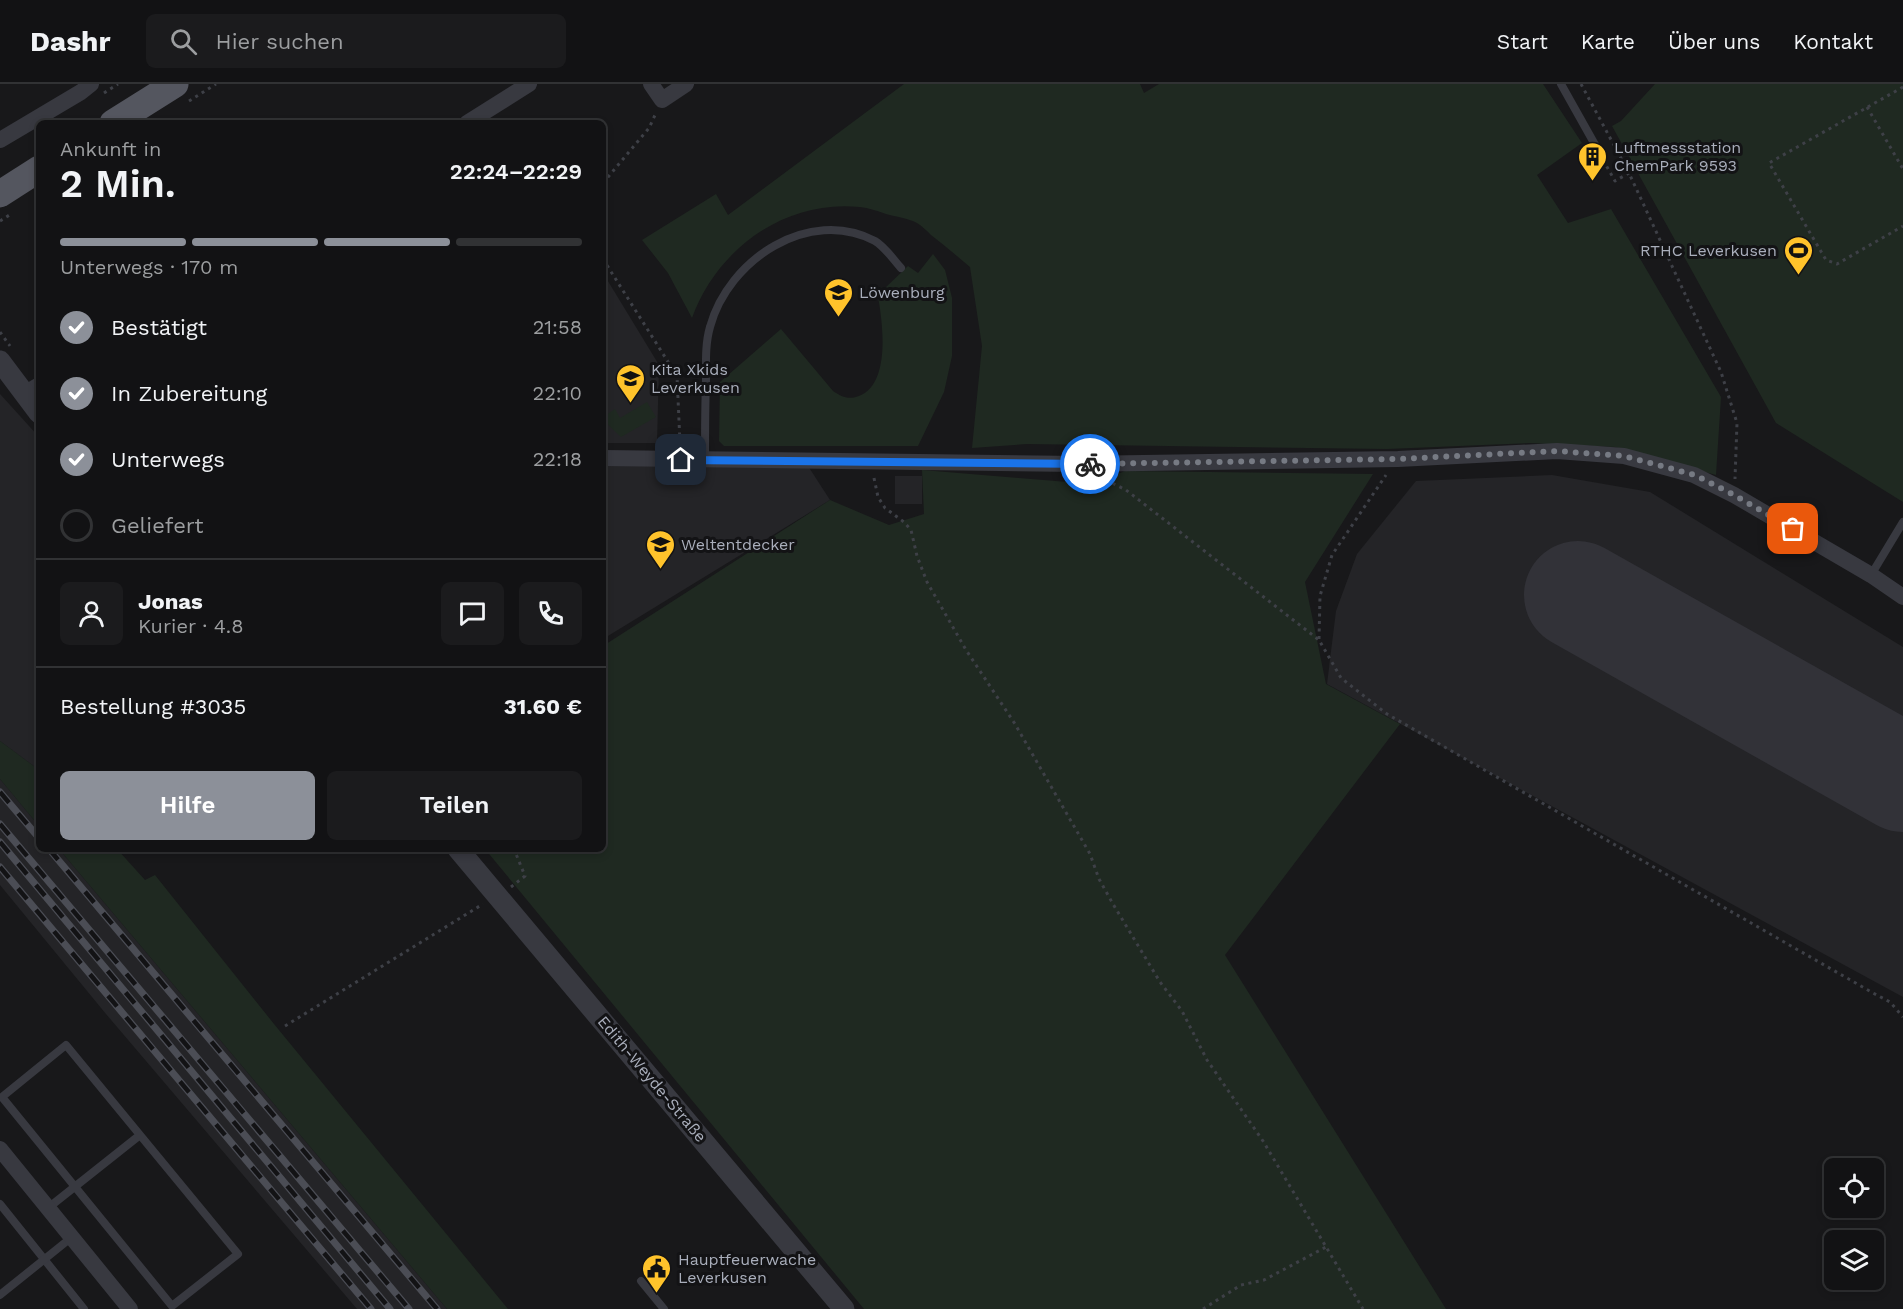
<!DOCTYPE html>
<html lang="de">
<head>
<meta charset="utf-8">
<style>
	body { margin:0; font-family:"Work Sans",sans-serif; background:#1b1b1d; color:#f1f3f6; height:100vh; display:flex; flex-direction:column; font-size:22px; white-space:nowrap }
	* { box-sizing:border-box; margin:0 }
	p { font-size:20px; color:#9c9ea0 }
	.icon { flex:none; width:33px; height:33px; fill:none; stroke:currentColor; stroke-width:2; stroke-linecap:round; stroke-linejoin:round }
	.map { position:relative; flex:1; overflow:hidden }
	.details { position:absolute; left:36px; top:36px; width:570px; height:732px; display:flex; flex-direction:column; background:#121214; border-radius:9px; box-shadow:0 3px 9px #0003,0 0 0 2px #313234 }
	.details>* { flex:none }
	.tools { position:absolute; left:1824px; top:1074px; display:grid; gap:12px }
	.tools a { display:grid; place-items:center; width:60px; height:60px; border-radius:9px; background:#121214; box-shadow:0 3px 9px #0003,0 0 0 2px #313234; font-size:30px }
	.pin { position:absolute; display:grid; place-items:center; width:51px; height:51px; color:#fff; margin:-26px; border-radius:12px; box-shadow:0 3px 9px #0006 }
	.courier { position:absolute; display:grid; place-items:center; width:60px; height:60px; margin:-30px; border:4px solid #1a73e8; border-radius:50%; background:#fff; color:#222; box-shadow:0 2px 8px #0007 }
	.summary em { font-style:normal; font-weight:600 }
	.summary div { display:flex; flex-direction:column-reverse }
	.summary { display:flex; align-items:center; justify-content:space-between; height:102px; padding:0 24px }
	h1 { font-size:39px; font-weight:600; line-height:45px }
	.bar { display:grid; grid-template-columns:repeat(4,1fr); gap:9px 6px; align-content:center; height:72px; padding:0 24px }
	.bar i { height:8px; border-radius:4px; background:#313234 }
	.bar .selected { background:#8c9099 }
	.bar p { grid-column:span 4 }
	.line { display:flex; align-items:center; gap:15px; padding:0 24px; border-top:2px solid #313234 }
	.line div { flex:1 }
	.round { display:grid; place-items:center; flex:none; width:63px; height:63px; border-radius:9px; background:#1b1b1d }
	ol { padding:0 24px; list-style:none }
	li { display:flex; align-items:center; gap:18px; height:66px }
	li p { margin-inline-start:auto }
	li .icon { padding:6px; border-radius:50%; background:#8c9099; color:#fff; stroke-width:4 }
	li:last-child { color:#9c9ea0 }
	li i { width:33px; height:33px; border:3px solid #313234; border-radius:50% }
	.button { display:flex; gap:12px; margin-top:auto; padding:12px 24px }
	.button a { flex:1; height:69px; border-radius:9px; background:#8c9099; color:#fff; font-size:24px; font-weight:600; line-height:69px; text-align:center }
	.button a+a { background:#1b1b1d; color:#f1f3f6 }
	header { display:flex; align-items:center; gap:36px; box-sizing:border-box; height:84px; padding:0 30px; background:#121214; border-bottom:2px solid #313234 }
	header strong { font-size:28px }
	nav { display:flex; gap:33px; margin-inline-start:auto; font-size:21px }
	.search { width:420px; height:54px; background:#1b1b1d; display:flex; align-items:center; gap:15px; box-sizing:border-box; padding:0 21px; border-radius:9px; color:#9c9ea0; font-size:22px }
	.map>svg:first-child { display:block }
</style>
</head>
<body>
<header>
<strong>Dashr</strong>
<div class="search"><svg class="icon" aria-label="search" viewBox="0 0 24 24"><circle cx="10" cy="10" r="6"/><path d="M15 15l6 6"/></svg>Hier suchen</div>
<nav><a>Start</a><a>Karte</a><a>Über uns</a><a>Kontakt</a></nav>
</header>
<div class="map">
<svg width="1903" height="1225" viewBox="0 0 1903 1225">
	<rect width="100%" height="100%" fill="#18181a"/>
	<!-- built -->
	<g fill="#242427">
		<path d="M603,189L659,281L657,359H603Z"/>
		<path d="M0,310L39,353V686L0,657Z"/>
		<path d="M603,381L808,382L830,416L603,555Z"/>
		<path d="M1552,391L1650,408L1903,563V913L1327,600L1336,527L1357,470L1416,397Z"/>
		<rect x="895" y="392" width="27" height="28"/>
		<path d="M0,695L39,742V765H59L447,1225H357L106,930L0,801Z"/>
	</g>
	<!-- green -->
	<g fill="#1f2921">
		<path d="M904,0H1140L1144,9L1159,0H1543L1582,59L1537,91L1568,139L1611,125L1721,313L1716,391L1615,363L1530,359L1387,365L1027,360L972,364L982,262L970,183C957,172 944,161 931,151C927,147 922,142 917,139C908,134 896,133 886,130C878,127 868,124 860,123C785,115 717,165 692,234L668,189L642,156L716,110L728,131Z"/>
		<path d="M1655,0H1903V418L1776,339L1612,42L1621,37Z"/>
		<path d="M933,170L945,186L952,214V272L944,308L918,362H724L719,357L720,298L781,245L833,307C842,313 848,316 859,312C893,299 882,230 876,203L885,204L908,182L918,189Z"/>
		<path d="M647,318L656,333L621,353L604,337L606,331L615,325L620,334Z"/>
		<path d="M922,386L1092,400L1125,387L1373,390L1305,498L1326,600L1400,640L1225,871L1446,1225H864L485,765H603V562L830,416L889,441L924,430Z"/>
		<path d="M0,657L39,686V742L0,695Z"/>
		<path d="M59,765H117L145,796L155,791L274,940L508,1225H447Z"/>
	</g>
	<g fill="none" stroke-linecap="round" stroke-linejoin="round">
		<!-- runway -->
		<path stroke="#323238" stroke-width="108" d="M1578,511L1903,694"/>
		<!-- path -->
		<g stroke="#3e4047" stroke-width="3" stroke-dasharray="3 4.5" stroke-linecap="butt">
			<path d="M1581,0L1629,89L1721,288L1737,339L1735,395"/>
			<path d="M1903,3L1769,79L1826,176L1837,180L1903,142"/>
			<path d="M104,9L118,0"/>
			<path d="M189,17L216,0"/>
			<path d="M1867,23L1903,85"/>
			<path d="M1603,76L1615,97L1629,89"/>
			<path d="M603,99L649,44L656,29"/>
			<path d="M0,137L11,130"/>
			<path d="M603,175L677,292L680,359"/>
			<path d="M0,248L10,262"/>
			<path d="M874,394L878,413L885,424L904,438L911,446L917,472L927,498L966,566L1015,640L1090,770L1099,795L1113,820L1160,898L1182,927L1207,976L1263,1057L1363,1225"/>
			<path d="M1106,396L1126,406L1319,556L1341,594L1387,630L1873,909L1890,918L1903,933"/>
			<path d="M1319,555L1320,512L1332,471L1386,391"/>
			<path d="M511,803L525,792L514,765"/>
			<path d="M285,942L483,820"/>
			<path d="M1203,1225L1241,1201L1264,1196L1326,1163"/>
		</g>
		<!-- service -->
		<g stroke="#383940" stroke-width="8">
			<path d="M1561,0L1598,66"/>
			<path d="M705,376C705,350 705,324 706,298C706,279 705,260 710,243C728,176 809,122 875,157C885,163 893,175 901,184"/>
			<path d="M1871,491L1903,438"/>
			<path d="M0,1120L84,1225"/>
			<path d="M48,1124L140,1051L66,961L2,1013L172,1222L238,1170L140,1051"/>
			<path d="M641,1197L664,1225"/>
			<path d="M0,1211L72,1153"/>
		</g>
		<!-- minor -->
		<g stroke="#383940" stroke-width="16">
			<path d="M651,0L662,16L686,0"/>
			<path d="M467,39L529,0"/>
			<path d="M0,56L81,8L91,0"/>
			<path d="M24,310L39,301"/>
			<path d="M603,374L1079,380L1398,375L1557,367L1624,372L1694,391L1734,411L1871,491L1903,513"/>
			<path d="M0,1065L130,1225"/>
		</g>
		<!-- tertiary -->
		<g stroke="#383940" stroke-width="21">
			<path d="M0,277L39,329"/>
			<path d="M458,765L844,1225"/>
		</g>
		<!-- primary -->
		<g stroke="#54565f" stroke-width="27">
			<path d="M113,39L175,0"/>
			<path d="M0,110L39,85"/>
		</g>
		<defs>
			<g id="rail">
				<path d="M0,708L39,754"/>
				<path d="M0,740L409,1225"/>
				<path d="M0,758L390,1225"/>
				<path d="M49,765L437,1225"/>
				<path d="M0,783L371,1225"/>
			</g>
		</defs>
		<!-- rail casing -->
		<use href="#rail" stroke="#4b4d55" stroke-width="7"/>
		<!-- rail -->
		<use href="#rail" stroke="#131315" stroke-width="4.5" stroke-dasharray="14" stroke-linecap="butt"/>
	</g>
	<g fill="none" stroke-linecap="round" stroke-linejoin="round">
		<!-- done -->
		<path stroke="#767a83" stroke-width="6" stroke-dasharray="0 10.8" d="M1090,380L1398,375L1557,367L1624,372L1695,391L1734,411L1793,445"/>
		<!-- route -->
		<path stroke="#1a73e8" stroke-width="8" d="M681,376L1090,380"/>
	</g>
	<!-- icons -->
	<defs>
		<symbol id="building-pin" viewBox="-11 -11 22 30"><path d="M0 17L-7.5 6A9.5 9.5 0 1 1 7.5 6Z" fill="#ffc32b" stroke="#131315"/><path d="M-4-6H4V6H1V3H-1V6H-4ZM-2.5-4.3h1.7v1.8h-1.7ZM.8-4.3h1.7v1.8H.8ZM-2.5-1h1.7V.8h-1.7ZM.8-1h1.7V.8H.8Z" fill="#111"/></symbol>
		<symbol id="stadium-pin" viewBox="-11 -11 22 30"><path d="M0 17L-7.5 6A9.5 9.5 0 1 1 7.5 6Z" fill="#ffc32b" stroke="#131315"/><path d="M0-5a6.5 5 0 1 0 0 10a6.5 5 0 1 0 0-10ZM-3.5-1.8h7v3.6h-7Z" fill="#111"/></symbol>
		<symbol id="school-pin" viewBox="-11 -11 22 30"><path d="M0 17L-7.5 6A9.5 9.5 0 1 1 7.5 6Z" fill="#ffc32b" stroke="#131315"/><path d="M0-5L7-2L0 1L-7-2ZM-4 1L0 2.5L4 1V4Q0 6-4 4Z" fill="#111"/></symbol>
		<symbol id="civic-pin" viewBox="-11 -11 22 30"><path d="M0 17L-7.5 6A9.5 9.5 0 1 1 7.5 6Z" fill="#ffc32b" stroke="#131315"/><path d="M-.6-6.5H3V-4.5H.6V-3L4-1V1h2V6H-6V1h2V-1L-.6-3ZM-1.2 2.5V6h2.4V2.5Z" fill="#111"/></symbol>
	</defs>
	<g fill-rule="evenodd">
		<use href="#building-pin" x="1576" y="56" width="33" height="45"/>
		<use href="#stadium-pin" x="1782" y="150" width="33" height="45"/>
		<use href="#school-pin" x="822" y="192" width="33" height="45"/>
		<use href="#school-pin" x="614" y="278" width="33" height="45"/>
		<use href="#school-pin" x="644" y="444" width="33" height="45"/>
		<use href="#civic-pin" x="640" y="1168" width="33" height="45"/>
	</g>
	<g text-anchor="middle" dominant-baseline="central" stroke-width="6" stroke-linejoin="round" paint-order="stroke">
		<!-- poi labels -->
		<g font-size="16" fill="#a9aebb" stroke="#131315" text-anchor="start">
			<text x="1614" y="63">Luftmessstation<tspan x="1614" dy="18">ChemPark 9593</tspan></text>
			<text x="1777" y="166" text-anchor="end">RTHC Leverkusen</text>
			<text x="859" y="208">Löwenburg</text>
			<text x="651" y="285">Kita Xkids<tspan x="651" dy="18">Leverkusen</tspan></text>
			<text x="681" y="460">Weltentdecker</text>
			<text x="678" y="1175">Hauptfeuerwache<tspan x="678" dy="18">Leverkusen</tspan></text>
		</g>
		<!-- street labels -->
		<g font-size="16" fill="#a9aebb" stroke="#131315">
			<text transform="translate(652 995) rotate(50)">Edith-Weyde-Straße</text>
		</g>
	</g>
</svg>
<div class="tools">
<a><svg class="icon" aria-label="locate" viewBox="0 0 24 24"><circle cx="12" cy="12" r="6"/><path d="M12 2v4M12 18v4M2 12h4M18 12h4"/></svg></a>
<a><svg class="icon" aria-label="layers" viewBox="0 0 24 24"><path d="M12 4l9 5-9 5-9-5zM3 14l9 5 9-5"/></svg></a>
</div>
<div class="pin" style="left:1793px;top:445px;background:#ea580c"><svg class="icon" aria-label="bag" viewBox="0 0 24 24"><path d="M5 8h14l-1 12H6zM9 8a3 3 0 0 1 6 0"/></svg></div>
<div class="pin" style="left:681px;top:376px;background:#1f2937"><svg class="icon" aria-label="home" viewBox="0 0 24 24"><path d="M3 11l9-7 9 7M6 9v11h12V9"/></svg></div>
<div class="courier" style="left:1090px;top:380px"><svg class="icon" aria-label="bike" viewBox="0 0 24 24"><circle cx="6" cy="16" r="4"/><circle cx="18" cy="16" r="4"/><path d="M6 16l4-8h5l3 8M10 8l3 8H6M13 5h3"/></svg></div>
<section class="details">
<div class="summary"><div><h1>2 Min.</h1><p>Ankunft in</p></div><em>22:24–22:29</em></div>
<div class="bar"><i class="selected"></i><i class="selected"></i><i class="selected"></i><i></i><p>Unterwegs · 170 m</p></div>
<ol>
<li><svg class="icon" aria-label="check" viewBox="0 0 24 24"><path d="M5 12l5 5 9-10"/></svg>Bestätigt<p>21:58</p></li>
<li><svg class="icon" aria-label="check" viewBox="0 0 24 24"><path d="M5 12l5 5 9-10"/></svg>In Zubereitung<p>22:10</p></li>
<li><svg class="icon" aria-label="check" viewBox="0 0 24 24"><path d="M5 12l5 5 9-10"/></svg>Unterwegs<p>22:18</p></li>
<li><i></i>Geliefert</li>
</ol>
<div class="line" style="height:108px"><a class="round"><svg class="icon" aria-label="person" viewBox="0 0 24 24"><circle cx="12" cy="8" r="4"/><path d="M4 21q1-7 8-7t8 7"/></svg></a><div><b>Jonas</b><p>Kurier · 4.8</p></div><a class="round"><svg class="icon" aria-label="chat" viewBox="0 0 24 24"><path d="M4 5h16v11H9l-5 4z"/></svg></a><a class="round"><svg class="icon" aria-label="phone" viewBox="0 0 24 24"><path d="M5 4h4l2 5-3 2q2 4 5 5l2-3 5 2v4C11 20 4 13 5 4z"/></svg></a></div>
<div class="line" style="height:78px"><div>Bestellung #3035</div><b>31.60 €</b></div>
<div class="button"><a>Hilfe</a><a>Teilen</a></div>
</section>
</div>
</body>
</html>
